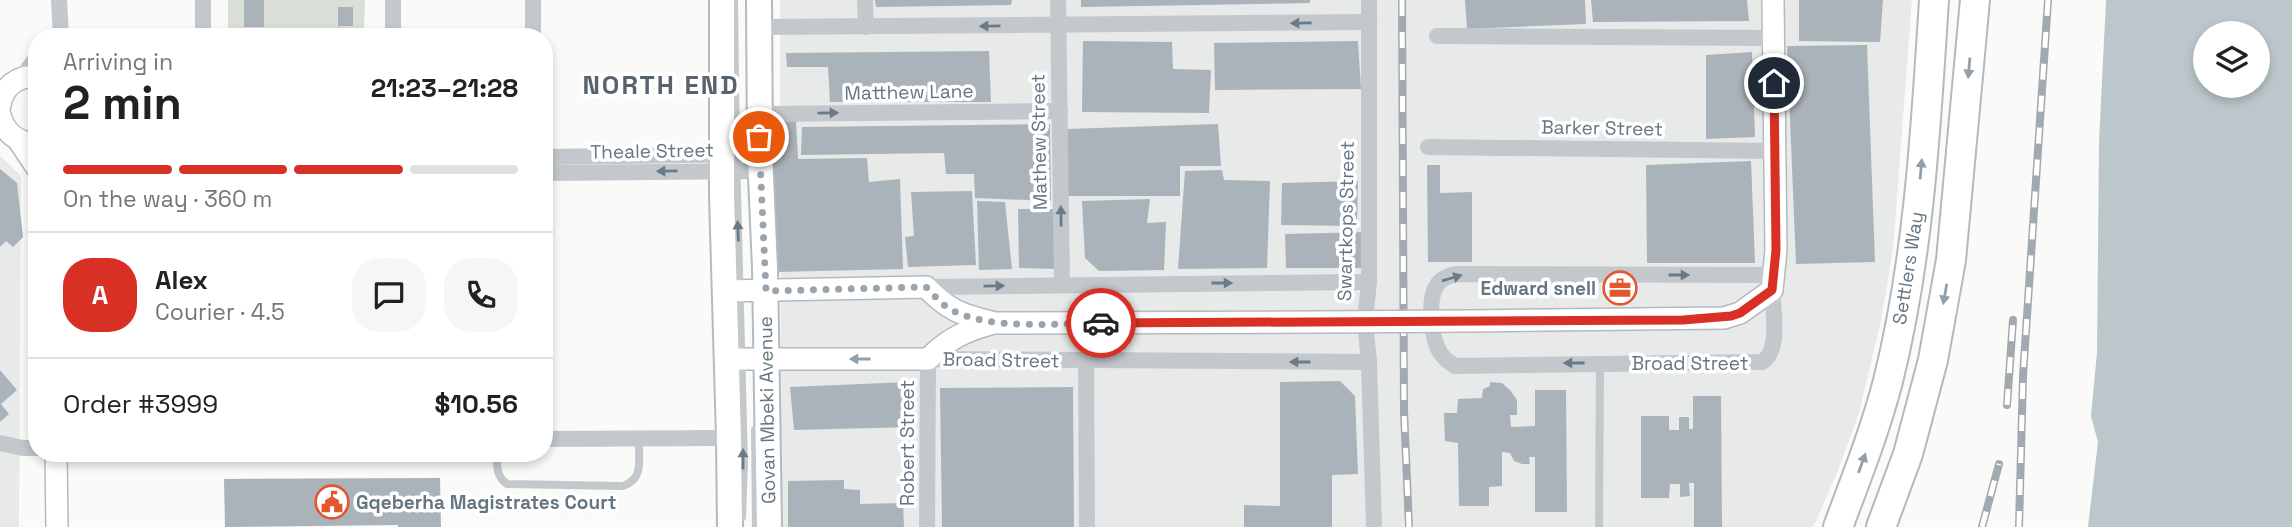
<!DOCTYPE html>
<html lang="en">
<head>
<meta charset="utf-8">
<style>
	body { margin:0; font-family:"Space Grotesk",sans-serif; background:#f6f6f6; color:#222; height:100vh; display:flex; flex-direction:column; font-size:26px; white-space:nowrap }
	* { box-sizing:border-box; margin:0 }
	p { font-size:23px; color:#767676 }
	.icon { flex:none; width:38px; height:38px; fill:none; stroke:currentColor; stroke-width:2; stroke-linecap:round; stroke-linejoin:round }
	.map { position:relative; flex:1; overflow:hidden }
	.panel { position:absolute; left:28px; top:28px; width:525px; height:434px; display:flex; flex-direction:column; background:#fff; border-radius:28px; box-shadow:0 4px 10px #0003 }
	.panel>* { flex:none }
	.controls { position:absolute; left:2193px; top:21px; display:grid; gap:14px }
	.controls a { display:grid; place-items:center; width:77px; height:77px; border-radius:50%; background:#fff; box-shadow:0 4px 10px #0003; font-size:35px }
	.pin { position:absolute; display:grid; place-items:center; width:60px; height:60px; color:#fff; margin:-30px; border:4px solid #fff; border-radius:50%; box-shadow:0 2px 7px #0007 }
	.courier { position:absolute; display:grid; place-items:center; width:70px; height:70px; margin:-35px; border:5px solid #d93025; border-radius:50%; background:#fff; color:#222; box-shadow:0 2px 9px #0007 }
	.head em { font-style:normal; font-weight:600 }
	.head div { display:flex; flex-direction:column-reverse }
	.head { display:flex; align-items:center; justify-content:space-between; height:119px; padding:0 35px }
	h1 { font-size:46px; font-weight:600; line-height:52px }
	.bar { display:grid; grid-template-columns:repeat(4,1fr); gap:10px 7px; align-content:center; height:84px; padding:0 35px }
	.bar i { height:9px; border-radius:5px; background:#e0e0e0 }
	.bar .current { background:#d93025 }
	.bar p { grid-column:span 4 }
	.line { display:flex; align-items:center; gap:18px; padding:0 35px; border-top:2px solid #e0e0e0 }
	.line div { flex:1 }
	.round { display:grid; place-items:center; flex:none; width:74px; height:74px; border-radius:28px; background:#f6f6f6 }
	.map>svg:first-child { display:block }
</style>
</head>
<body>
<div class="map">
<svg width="2292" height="527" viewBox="0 0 2292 527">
	<rect width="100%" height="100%" fill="#fafaf8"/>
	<!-- built -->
	<g fill="#e8e9e9">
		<path d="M780,0H1912L1893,249L1881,321L1859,413L1837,473L1815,523L1813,527H781Z"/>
		<path d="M0,156L21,176L19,527H0Z"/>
	</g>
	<!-- green -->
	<path fill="#dadfd7" d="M228,0H365L364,28H362V37H231L228,29Z"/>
	<!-- water -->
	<path fill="#bbc7cb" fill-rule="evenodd" d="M2106,0H2292V527H2088L2098,442L2091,416L2097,353L2099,142ZM2205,33H2258V86H2205Z"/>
	<!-- building -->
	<g fill="#aab3b9">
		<rect x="244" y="0" width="20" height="27"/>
		<path d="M875,0H1012L1011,5L876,7Z"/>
		<path d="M1081,0H1310V3L1081,7Z"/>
		<path d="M1465,0H1585L1586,24L1467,29Z"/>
		<path d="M1591,0H1747L1749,21L1593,22Z"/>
		<path d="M1799,0H1883L1880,42L1799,41Z"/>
		<rect x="338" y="7" width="15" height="19"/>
		<path d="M1083,41L1172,42L1173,69L1211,70L1209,113L1082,112Z"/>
		<path d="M1358,41L1361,89L1215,90L1214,43Z"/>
		<path d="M1867,45L1875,262L1796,264L1787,46Z"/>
		<path d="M989,51L991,102H830L828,67H787L786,53Z"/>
		<path d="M1752,52L1755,137L1706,139V55Z"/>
		<path d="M796,120L798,159L867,158L869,182L900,179L903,269L776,272L772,121Z"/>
		<path d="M1050,124L1051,201L975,198L974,174H946L944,153L801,155L802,127Z"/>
		<path d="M1218,124L1221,166H1180V196H1068L1067,129Z"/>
		<path d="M1751,161L1755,263H1647L1646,165Z"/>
		<path d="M1427,165H1440V193L1472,192V262H1428Z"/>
		<path d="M0,169L17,183L23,237L13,247L6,241L0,247Z"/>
		<path d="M1222,170L1224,180L1270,181L1267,268L1178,269L1185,171Z"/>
		<path d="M1358,181L1357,226L1281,225L1282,183Z"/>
		<path d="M972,191L976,265L908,267L905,237L914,236L911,192Z"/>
		<path d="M1150,199L1147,223L1166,222L1164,270L1099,271L1085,258L1082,201Z"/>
		<path d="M977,201L1005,202L1012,269L979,270Z"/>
		<path d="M1018,209H1054L1056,269L1019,268Z"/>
		<path d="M1366,232L1365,268H1286L1285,234Z"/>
		<path d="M0,370L17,390L1,404L9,414L0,422Z"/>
		<path d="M1340,381L1355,396L1358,474L1332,475V527H1244V505L1280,506V382Z"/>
		<path d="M909,382L912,427L794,430L790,387Z"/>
		<path d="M1490,382L1502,383L1510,390L1517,400V415H1510L1511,427L1535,426V390H1566L1567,512H1535V457H1529L1530,464H1522L1514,461L1510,453L1502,452V486L1489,487V506H1459L1458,443L1445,441L1444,413H1457L1458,399L1482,398L1483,389L1490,386Z"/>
		<path d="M1073,387L1074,527H942L940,388Z"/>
		<path d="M1693,396H1721L1722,527H1694V483H1689L1690,496L1680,497V484H1670L1669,498H1641V416H1669V430H1679V417H1689V429H1693Z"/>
		<path d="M440,478L441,527H398V525L225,527L224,479Z"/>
		<path d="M844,480V489L860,490V504L903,503L904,527H788V481Z"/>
	</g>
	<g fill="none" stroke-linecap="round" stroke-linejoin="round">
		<defs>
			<g id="secondary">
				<path d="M0,105C3,86 18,76 37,76"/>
				<path d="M0,115C5,134 18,143 37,144"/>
				<path d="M19,141L37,168"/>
				<path d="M724,291L926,287C947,309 961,315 991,322"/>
				<path d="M1470,321L1724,318L1740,313L1772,290L1776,250L1773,0"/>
				<path d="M726,359H928C948,339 966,330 994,323L1322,322"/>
				<path d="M56,453L57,527"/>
			</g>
			<g id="primary">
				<path d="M722,0V195L729,438L730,527"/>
				<path d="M759,0L760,154L765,268L769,527"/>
			</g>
			<g id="highway">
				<path d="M1838,527C1856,479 1875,431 1888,381C1919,257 1926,127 1934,0"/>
				<path d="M1881,527L1908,454L1933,360L1951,260L1975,0"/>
			</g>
		</defs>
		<!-- secondary casing -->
		<use href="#secondary" stroke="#b3babf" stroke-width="24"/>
		<!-- primary casing -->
		<use href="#primary" stroke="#b5babe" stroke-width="28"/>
		<!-- highway casing -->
		<use href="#highway" stroke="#b4b9bd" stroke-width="32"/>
		<!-- lane -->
		<g stroke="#c3c8cc" stroke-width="8">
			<path d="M734,0L736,154L744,463L742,517"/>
			<path d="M755,430L756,527"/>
			<path d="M497,453C497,467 496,476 507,484L623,486C645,478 638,459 639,439"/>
			<path d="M1599,527L1600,363"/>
		</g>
		<!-- street -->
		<g stroke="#c3c8cc" stroke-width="16">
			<path d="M59,0L61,37"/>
			<path d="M203,0V37"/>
			<path d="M393,0V37"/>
			<path d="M533,0V37"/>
			<path d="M865,0L866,27"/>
			<path d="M1058,0L1062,284"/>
			<path d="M1369,0V282L1365,321L1369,362L1374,527"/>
			<path d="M759,27L1369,22"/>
			<path d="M1437,36L1773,38"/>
			<path d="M22,77L37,57"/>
			<path d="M759,114L1060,111"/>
			<path d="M1428,147L1776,151"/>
			<path d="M544,157L760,154"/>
			<path d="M544,173L760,171"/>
			<path d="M926,287L1369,282"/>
			<path d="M1772,290C1773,309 1781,351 1762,362L1455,366C1451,363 1445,360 1442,355C1431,342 1427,299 1437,285C1441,278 1449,276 1456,274L1774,275"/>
			<path d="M1086,362L1087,527"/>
			<path d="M544,439L729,438"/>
			<path d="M0,443L23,448H37"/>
			<path d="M927,527L928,359L1369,362"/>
		</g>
		<!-- secondary -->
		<use href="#secondary" stroke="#fff" stroke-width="21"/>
		<!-- primary -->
		<use href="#primary" stroke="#fff" stroke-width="24"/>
		<!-- highway -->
		<use href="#highway" stroke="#fff" stroke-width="28"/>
		<defs>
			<g id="rail">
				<path d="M1402,0L1404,411L1409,527"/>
				<path d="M2007,405L2013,320"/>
				<path d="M1982,527L1999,464"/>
				<path d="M2019,527L2023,376L2048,0"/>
			</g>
		</defs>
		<!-- rail casing -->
		<use href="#rail" stroke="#a2aab0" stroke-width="8"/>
		<!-- rail -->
		<use href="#rail" stroke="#fff" stroke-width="5" stroke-dasharray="16" stroke-linecap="butt"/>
		<defs>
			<path id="secondary-bridge" d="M1322,322L1470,321"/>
		</defs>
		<!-- secondary-bridge casing -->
		<use href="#secondary-bridge" stroke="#b3babf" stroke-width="24" stroke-linecap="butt"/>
		<!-- secondary-bridge -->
		<use href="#secondary-bridge" stroke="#fff" stroke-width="21"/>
	</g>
	<!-- one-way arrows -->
	<defs><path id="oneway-solid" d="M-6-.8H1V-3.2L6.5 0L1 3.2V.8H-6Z" transform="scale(1.75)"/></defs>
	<g fill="#6a7a87">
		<use href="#oneway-solid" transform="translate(1301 23) rotate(179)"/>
		<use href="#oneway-solid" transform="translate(990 26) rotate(179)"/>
		<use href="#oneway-solid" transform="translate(828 113) rotate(-1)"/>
		<use href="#oneway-solid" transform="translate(667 171) rotate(179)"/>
		<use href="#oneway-solid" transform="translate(1061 216) rotate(-91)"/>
		<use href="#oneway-solid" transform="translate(738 231) rotate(-92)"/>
		<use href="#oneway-solid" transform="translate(1679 275)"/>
		<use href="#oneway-solid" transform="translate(1452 278) rotate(-16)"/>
		<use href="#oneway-solid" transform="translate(1222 283)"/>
		<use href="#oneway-solid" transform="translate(994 286) rotate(-1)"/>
		<use href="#oneway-solid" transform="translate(1300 362) rotate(-180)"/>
		<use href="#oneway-solid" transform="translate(1574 363) rotate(180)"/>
		<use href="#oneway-solid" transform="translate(743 459) rotate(-90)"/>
	</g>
	<g fill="#939fa8">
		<use href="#oneway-solid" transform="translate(1969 68) rotate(95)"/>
		<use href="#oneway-solid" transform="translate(1921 169) rotate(-85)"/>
		<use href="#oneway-solid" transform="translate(1945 294) rotate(100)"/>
		<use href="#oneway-solid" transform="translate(860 359) rotate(-180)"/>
		<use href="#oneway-solid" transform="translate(1862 463) rotate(-70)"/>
	</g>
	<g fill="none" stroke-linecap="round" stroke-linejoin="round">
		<!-- done -->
		<path stroke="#99a4ac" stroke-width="7" stroke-dasharray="0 12.6" d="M759,137L766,291L926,287C934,295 941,304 950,309C990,331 1055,323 1101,323"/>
		<!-- route -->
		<path stroke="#d93025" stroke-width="9" d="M1101,323L1683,320L1731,316L1740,313L1772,290L1776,250L1774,83"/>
	</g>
	<!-- icons -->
	<defs>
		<symbol id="office-ring" viewBox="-11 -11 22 22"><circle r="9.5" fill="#fff" stroke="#e4572e" stroke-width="1.5"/><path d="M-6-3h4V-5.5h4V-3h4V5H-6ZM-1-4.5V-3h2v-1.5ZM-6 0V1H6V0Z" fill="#e4572e"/></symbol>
		<symbol id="civic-ring" viewBox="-11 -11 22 22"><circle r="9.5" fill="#fff" stroke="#e4572e" stroke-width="1.5"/><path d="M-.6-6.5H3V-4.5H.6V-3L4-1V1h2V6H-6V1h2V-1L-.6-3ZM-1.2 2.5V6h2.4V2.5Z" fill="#e4572e"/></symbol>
	</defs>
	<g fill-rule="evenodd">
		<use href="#office-ring" x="1601" y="269" width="38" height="38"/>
		<use href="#civic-ring" x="313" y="483" width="38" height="38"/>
	</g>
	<g text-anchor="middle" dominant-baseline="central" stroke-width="7" stroke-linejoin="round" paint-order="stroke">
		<!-- street labels -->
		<g font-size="19" fill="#657683" stroke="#fff">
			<text transform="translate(909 92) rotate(-1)">Matthew Lane</text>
			<text transform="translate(1602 128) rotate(1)">Barker Street</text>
			<text transform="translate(1039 142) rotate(-91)">Mathew Street</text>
			<text transform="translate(652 151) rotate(-1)">Theale Street</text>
			<text transform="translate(1346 221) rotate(-89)">Swartkops Street</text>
			<text transform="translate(1908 268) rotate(-81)">Settlers Way</text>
			<text transform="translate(1001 360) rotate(1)">Broad Street</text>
			<text x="1690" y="363">Broad Street</text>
			<text transform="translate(767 410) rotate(-91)">Govan Mbeki Avenue</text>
			<text transform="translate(907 443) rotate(-90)">Robert Street</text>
		</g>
		<!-- poi labels -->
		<g font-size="19" font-weight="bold" fill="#657683" stroke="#fff" text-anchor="end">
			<text x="1596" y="288">Edward snell</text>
			<text x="356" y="502" text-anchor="start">Gqeberha Magistrates Court</text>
		</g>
		<!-- district labels -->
		<g font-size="26" font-weight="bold" letter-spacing="2" fill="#57646e" stroke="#fff">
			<text x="661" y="85">NORTH END</text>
		</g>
	</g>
</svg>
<div class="controls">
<a><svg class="icon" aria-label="layers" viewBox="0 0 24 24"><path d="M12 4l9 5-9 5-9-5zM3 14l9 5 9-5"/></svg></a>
</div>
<div class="pin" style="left:759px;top:137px;background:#ea580c"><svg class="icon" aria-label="bag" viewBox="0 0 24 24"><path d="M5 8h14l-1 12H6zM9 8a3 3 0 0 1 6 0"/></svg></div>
<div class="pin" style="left:1774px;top:83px;background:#1f2937"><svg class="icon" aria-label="home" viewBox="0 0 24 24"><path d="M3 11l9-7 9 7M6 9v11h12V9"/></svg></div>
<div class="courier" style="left:1101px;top:323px"><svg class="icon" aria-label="car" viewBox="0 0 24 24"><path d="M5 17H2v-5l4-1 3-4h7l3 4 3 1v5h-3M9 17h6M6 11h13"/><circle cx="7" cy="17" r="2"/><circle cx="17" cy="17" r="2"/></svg></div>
<section class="panel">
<div class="head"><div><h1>2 min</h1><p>Arriving in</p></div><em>21:23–21:28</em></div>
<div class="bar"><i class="current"></i><i class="current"></i><i class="current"></i><i></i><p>On the way · 360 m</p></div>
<div class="line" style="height:126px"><b class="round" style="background:#d93025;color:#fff">A</b><div><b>Alex</b><p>Courier · 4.5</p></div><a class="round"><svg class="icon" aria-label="chat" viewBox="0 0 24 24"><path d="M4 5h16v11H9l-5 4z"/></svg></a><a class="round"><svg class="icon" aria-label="phone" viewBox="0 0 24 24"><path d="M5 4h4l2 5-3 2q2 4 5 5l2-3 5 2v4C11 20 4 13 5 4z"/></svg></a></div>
<div class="line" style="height:91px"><div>Order #3999</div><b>$10.56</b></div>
</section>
</div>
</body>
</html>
